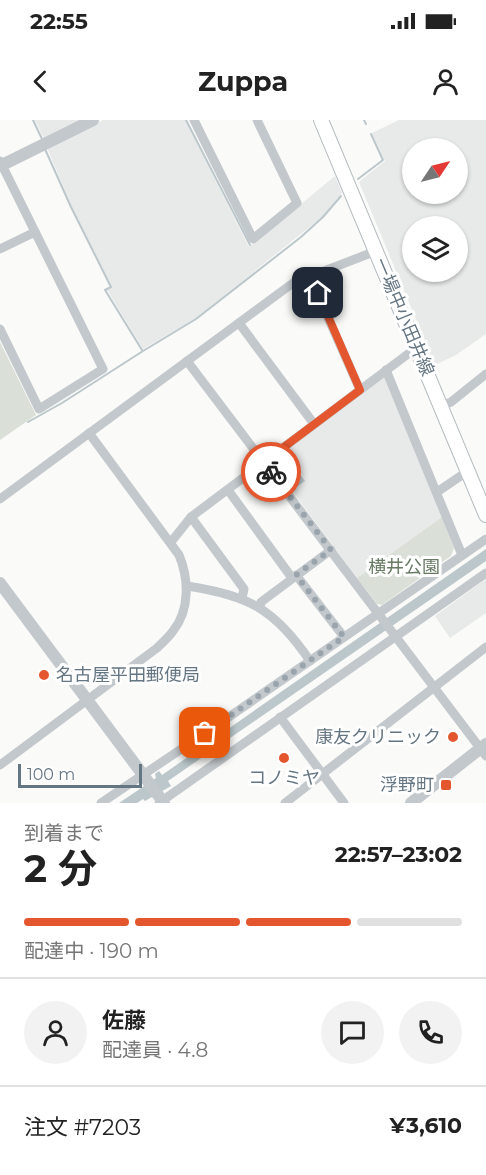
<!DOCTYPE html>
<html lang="ja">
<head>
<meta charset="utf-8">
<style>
	body { margin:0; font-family:Montserrat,"Noto Sans JP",sans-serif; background:#f2f2f2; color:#222; height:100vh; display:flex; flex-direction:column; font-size:22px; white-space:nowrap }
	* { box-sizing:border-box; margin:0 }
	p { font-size:20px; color:#767676 }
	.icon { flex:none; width:33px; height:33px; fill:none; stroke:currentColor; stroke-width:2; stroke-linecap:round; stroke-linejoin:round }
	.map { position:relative; height:683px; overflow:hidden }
	.drawer { display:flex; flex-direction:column; background:#fff; flex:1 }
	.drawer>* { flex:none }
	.needle { width:39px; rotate:55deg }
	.buttons { position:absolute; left:402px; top:18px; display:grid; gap:12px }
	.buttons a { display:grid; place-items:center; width:66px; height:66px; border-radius:50%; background:#fff; box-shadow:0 2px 4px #0004; font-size:30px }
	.scale { position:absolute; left:18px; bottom:15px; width:124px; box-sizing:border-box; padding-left:6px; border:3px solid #657683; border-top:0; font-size:16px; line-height:21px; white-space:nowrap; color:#657683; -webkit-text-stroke:4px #fff; paint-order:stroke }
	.pin { position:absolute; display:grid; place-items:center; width:51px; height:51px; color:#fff; margin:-26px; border-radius:12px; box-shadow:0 3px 9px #0006 }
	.courier { position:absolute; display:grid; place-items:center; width:60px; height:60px; margin:-30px; border:4px solid #e4572e; border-radius:50%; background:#fff; color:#222; box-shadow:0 2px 8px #0007 }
	.headline em { font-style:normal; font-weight:700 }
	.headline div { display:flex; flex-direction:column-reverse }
	.headline { display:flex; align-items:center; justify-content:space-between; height:102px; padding:0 24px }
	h1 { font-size:39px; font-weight:700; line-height:45px }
	.bar { display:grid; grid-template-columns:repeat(4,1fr); gap:9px 6px; align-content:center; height:72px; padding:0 24px }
	.bar i { height:8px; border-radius:4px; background:#e0e0e0 }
	.bar .selected { background:#e4572e }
	.bar p { grid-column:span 4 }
	.line { display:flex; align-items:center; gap:15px; padding:0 24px; border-top:2px solid #e0e0e0 }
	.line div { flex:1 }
	.round { display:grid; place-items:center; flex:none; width:63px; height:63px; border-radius:32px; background:#f2f2f2 }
	.status { display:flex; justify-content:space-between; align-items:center; height:42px; padding:0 30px; background:#fff; direction:ltr }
	.status svg { height:16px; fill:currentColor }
	header { display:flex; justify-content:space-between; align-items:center; height:78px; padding:0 24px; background:#fff; font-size:27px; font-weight:700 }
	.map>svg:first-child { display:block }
</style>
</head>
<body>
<div class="status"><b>22:55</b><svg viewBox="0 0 49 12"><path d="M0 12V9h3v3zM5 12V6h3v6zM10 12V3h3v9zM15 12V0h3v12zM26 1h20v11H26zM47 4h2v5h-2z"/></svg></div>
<header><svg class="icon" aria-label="back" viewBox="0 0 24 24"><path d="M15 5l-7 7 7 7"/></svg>Zuppa<svg class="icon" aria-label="person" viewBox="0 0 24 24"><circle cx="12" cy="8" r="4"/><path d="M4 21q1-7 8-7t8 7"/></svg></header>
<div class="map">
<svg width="486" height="683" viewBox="0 0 486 683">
	<rect width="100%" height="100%" fill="#fafaf8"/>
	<!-- built -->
	<g fill="#e8e9e9" fill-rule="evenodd">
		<path d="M35,0H82L44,19Z"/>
		<path d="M103,0H185L249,127L335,56L342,73L322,97L196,198L143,229L107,170L112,167L72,87L47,28Z"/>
		<path d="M399,0H486V214L456,235L435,245L359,62L385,41L372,13ZM412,28H458V74H412ZM412,106H458V152H412Z"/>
		<path d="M383,257L386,259L442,397L357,458L273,345V339Z"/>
		<path d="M486,459V493L450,518L435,496Z"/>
	</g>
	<!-- green -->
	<g fill="#dadfd7">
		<path d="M0,222L36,295L0,320Z"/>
		<path d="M442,397L454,428L451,436L382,485L377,484L357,458Z"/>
	</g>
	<!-- water -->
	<g fill="#bbc7cb">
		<path d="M286,336L305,361L295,368L277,343Z"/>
		<path d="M486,429V441L168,661L171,666L145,681L143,679L137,683H119L156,658L155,654L159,651L162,655Z"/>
	</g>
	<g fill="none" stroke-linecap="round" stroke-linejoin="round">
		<!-- stream -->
		<g stroke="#bbc7cb" stroke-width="2">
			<path d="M33,0L42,19"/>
			<path d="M186,0L250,125"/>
			<path d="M364,0L366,4"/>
			<path d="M45,29L71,87L111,167L105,170L142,230"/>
			<path d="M358,59L383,40L371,14"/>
			<path d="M28,302L62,283L143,231L196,199L301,117L323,97L341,76"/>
		</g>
		<defs>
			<path id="secondary" d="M321,0L486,395"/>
		</defs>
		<!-- secondary casing -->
		<use href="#secondary" stroke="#b3babf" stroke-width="16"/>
		<!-- minor -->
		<g stroke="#c3c8cc" stroke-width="9">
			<path d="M194,0L253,119L297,83L257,0"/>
			<path d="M0,41L103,249L39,289L0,209"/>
			<path d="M0,129L35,112"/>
			<path d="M310,157L360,270"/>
			<path d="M239,203L314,304"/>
			<path d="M187,241L486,636"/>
			<path d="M386,250L462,435"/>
			<path d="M441,286L451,282L486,254"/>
			<path d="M228,370L292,458"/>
			<path d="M437,372L468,351"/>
			<path d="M0,379L293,163L376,131"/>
			<path d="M191,397L244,469L242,478"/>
			<path d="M171,422L191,397L416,228"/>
			<path d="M296,455L344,517"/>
			<path d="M187,466C248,475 275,489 310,541"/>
			<path d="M260,488L261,482L331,430"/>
			<path d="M280,597L344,683"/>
			<path d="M0,645L157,528C162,523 169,517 173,511C190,490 189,459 179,435L89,313"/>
			<path d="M101,683L223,601L486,419"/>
			<path d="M159,683L486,453"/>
			<path d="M285,683L486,527"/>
		</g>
		<!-- tertiary -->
		<g stroke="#c3c8cc" stroke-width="12">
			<path d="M0,46L93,0"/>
			<path d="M0,463L164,683"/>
			<path d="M411,683L486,624"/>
		</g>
		<!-- secondary -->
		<use href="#secondary" stroke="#fff" stroke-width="14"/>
	</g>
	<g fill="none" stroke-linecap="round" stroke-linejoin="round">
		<!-- done -->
		<path stroke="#99a4ac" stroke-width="6" stroke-dasharray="0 10.8" d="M205,613L344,517L296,455L331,430L271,352"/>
		<!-- route -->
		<path stroke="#e4572e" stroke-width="8" d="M271,352L264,342L360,270L318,173"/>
	</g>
	<!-- markers -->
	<g fill="#e4572e" stroke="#fff" stroke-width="2">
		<circle cx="44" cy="555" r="6"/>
		<circle cx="453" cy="617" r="6"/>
		<circle cx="284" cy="638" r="6"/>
		<rect x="440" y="659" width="12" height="12" rx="3"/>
	</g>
	<g text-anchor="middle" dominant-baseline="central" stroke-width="6" stroke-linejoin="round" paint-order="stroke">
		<!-- street labels -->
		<g font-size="18" fill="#657683" stroke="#fff">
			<text transform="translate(404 197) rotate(67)">一場中小田井線</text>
		</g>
		<!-- park labels -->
		<g font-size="18" fill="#687a64" stroke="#fff">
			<text x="404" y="447">横井公園</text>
		</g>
		<!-- poi labels -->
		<g font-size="18" fill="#657683" stroke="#fff" text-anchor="end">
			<text x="56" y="555" text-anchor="start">名古屋平田郵便局</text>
			<text x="441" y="617">康友クリニック</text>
			<text x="284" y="658" text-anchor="middle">コノミヤ</text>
			<text x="434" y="665">浮野町</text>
		</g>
	</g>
</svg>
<div class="buttons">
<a><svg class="needle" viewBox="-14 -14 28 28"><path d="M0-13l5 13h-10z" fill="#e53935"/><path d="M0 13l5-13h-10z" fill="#767676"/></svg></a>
<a><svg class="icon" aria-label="layers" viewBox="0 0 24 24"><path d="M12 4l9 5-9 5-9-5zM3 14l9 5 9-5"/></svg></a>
</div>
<div class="scale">100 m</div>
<div class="pin" style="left:205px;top:613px;background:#ea580c"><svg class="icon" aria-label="bag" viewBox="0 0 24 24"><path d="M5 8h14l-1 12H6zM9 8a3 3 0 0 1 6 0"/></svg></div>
<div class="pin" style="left:318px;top:173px;background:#1f2937"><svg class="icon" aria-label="home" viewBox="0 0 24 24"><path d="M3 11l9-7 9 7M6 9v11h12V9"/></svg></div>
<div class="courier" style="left:271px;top:352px"><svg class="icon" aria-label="bike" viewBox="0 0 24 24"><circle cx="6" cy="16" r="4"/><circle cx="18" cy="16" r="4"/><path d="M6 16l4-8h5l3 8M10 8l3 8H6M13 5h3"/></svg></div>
</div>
<section class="drawer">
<div class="headline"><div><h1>2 分</h1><p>到着まで</p></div><em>22:57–23:02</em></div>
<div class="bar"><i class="selected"></i><i class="selected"></i><i class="selected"></i><i></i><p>配達中 · 190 m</p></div>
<div class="line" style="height:108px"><a class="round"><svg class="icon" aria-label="person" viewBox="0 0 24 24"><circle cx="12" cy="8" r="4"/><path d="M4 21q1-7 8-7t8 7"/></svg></a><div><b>佐藤</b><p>配達員 · 4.8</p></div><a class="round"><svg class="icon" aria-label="chat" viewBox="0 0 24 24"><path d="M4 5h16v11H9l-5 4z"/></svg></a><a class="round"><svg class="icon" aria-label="phone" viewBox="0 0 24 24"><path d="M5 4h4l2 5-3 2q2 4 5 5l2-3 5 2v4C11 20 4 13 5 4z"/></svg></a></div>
<div class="line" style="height:78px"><div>注文 #7203</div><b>¥3,610</b></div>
</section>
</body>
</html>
